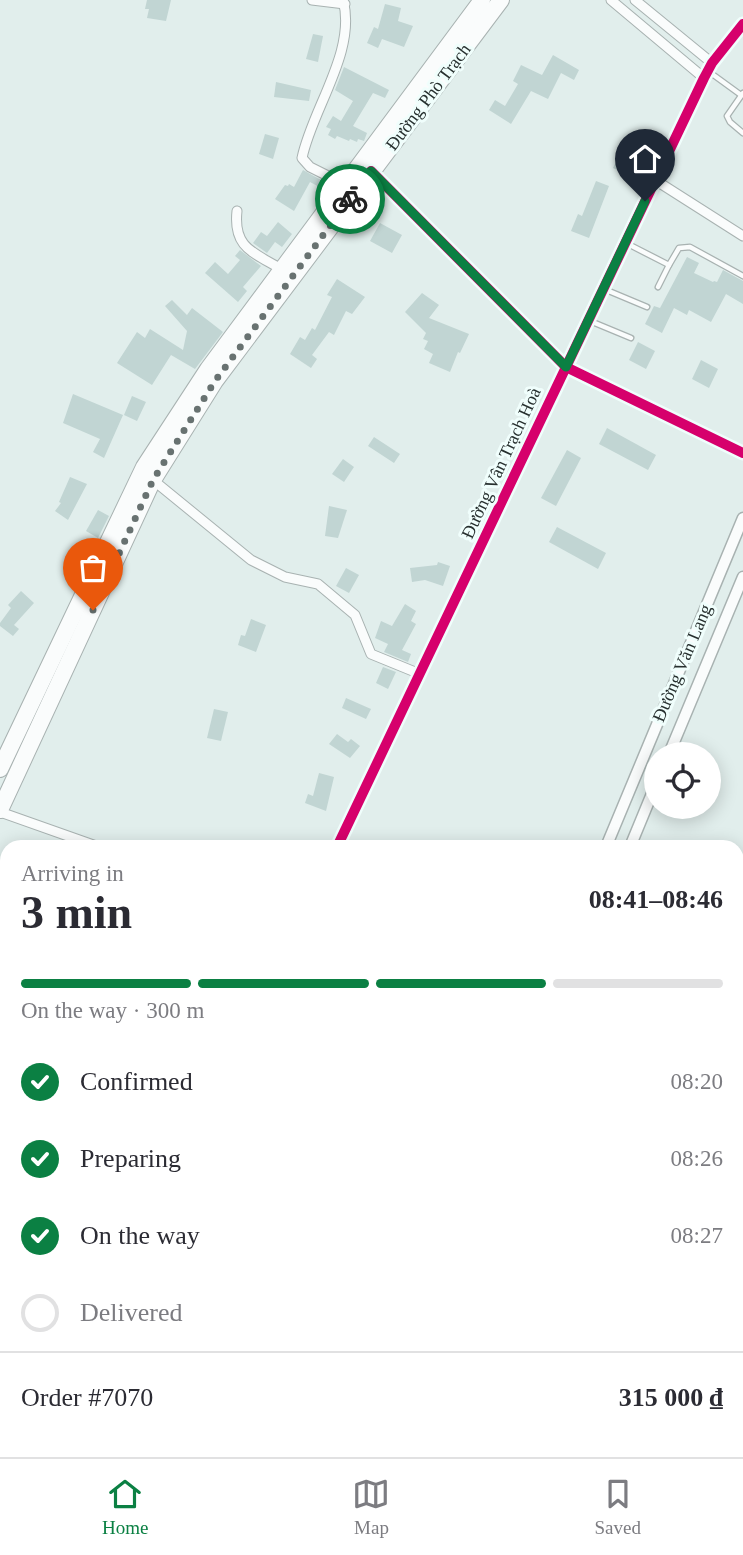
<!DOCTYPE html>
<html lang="en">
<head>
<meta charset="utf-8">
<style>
	body { margin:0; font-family:Georgia,serif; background:#f2f2f3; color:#2b2b33; height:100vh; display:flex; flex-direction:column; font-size:26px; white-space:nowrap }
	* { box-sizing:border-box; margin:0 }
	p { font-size:23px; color:#7c7c81 }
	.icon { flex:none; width:38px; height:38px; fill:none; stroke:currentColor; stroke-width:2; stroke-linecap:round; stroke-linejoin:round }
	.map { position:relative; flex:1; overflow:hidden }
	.sheet { position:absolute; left:0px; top:840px; width:744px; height:618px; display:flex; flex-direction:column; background:#fff; border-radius:21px 21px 0 0; box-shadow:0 4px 18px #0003 }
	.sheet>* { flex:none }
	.controls { position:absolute; left:644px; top:742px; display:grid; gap:14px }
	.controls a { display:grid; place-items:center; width:77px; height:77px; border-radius:50%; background:#fff; box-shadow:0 4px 18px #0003; font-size:35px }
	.pin { position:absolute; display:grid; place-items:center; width:60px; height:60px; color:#fff; margin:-72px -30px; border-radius:50% 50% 50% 0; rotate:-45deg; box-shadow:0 0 7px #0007 }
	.pin .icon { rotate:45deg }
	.courier { position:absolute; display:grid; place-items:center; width:70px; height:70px; margin:-35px; border:5px solid #0b8043; border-radius:50%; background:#fff; color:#222; box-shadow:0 2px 9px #0007 }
	.summary em { font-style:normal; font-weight:700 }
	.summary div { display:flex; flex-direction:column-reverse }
	.summary { display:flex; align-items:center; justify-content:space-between; height:119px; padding:0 21px }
	h1 { font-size:46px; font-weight:700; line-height:52px }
	.bar { display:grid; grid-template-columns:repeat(4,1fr); gap:10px 7px; align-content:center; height:84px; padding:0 21px }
	.bar i { height:9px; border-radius:5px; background:#e1e1e2 }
	.bar .on { background:#0b8043 }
	.bar p { grid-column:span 4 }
	.line { display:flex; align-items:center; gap:18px; padding:0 21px; border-top:2px solid #e1e1e2 }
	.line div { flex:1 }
	ol { padding:0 21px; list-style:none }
	li { display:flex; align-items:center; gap:21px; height:77px }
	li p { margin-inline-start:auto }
	li .icon { padding:7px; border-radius:50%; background:#0b8043; color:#fff; stroke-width:4 }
	li:last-child { color:#7c7c81 }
	li i { width:38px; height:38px; border:4px solid #e1e1e2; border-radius:50% }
	.tabs { display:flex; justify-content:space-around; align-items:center; height:98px; border-top:2px solid #e1e1e2; background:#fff; font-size:19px; color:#7c7c81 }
	.tabs a { display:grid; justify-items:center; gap:4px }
	.tabs .on { color:#0b8043 }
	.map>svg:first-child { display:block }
</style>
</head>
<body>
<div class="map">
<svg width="743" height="1457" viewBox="0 0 743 1457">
	<rect width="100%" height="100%" fill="#e1eeec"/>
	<!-- building -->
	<g fill="#c1d5d3">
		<path d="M147,0H171L166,21L147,18L149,9H145Z"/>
		<path d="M385,4L401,8L398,21L413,26L404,47L382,39L378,48L367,43L374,27L378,29Z"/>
		<path d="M313,34L323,36L318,62L306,59Z"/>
		<path d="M553,55L579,70L574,80L561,73L548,99L531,91L511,124L489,110L495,100L505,106L518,84L513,81L521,65L542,75Z"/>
		<path d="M344,67L389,90L385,98L373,93L353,126L367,133L364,141L358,139L357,142L350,139L349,141L337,136L335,139L328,135L331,129L326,127L333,116L341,121L353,101L335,90Z"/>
		<path d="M276,82L311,90L309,101L274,97Z"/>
		<path d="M265,134L279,138L273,159L259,154Z"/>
		<path d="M622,150L638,158L630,176L613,168Z"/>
		<path d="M303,170L330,185L327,191L310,182L294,211L275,199L285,185L288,186L289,184L294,187Z"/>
		<path d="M596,181L609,186L589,238L571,231L578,214L582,216Z"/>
		<path d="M278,222L292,234L282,247L275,242L267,253L253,243L261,232L267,236Z"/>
		<path d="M380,223L402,235L392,253L370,241Z"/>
		<path d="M240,250L261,266L243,287L247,291L238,302L205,273L215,262L228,274L240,260L235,256Z"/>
		<path d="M687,257L699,263L694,273L713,282L714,281L717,282L723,270L743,281V304L726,294L711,322L689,310L687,315L674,308L662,333L645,324L654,306L660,308Z"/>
		<path d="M337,279L365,297L352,314L346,311L334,335L329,332L312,355L317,359L311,368L290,354L300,337L305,340L312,328L315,330L332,297L327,295Z"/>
		<path d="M422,293L439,305L429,318L469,334L460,353L458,352L450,372L429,363L433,354L424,349L428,341L423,339L426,333L405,312Z"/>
		<path d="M172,300L187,315L192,308L223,332L195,369L171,355L152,385L117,363L137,332L145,338L150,329L183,350L187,331L165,306Z"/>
		<path d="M638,342L655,351L646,369L629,360Z"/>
		<path d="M701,360L718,369L709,388L692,379Z"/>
		<path d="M73,394L123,415L104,458L93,452L100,439L63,423Z"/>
		<path d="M132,396L146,402L137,421L124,415Z"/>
		<path d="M607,428L656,455L648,470L599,444Z"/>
		<path d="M374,437L400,454L394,463L368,446Z"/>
		<path d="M567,450L581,458L556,506L541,498Z"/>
		<path d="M343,459L354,467L344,482L332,474Z"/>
		<path d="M70,477L87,484L68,520L55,511L61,503L59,502Z"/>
		<path d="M329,506L347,510L338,538L325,536Z"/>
		<path d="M98,510L109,516L98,538L86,531Z"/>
		<path d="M557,527L606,553L598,569L549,542Z"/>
		<path d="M438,562L450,566L443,586L425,580L412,582L410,568L437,565Z"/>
		<path d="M346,568L359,575L349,593L336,586Z"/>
		<path d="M21,591L34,603L14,625L19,629L13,636L0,626V623L11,608L8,605Z"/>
		<path d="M405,604L416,611L411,621L416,624L402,650L411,654L408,662L384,652L388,644L375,638L381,621L392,626Z"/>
		<path d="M251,619L266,625L256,652L238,645L241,635L245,636Z"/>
		<path d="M383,667L396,672L388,689L376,683Z"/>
		<path d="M346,698L371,709L366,719L342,708Z"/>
		<path d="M214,709L228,712L221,741L207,738Z"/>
		<path d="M337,734L348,742L351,739L360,746L350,758L329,744Z"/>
		<path d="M319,773L334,777L326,811L305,803L308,794L313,796Z"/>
	</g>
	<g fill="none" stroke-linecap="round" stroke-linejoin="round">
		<defs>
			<g id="service">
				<path d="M708,71L741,95"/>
				<path d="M743,93L727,116L730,122L743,133"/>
				<path d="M626,243L669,265L679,248L690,247L743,276"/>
				<path d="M658,287L669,265"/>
				<path d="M604,289L647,307"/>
				<path d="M590,321L631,338"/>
			</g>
			<g id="minor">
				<path d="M312,0L345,4"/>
				<path d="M343,0C357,51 312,109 302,158L310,167L344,184"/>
				<path d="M611,0L704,78"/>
				<path d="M635,0L712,63"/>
				<path d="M371,171L566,367L743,453"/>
				<path d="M655,180L743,236"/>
				<path d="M237,211C233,248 253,252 281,269"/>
				<path d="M153,480L251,560L285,577L318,584L355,615L371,654L420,674"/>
				<path d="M0,812L99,847"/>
				<path d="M337,847L704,78L712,63L743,24"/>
				<path d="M737,1273L743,1276"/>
				<path d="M0,1306L7,1307"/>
				<path d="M737,1394L743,1397"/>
				<path d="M148,1451L163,1457"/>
				<path d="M612,1451L625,1457"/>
				<path d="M56,1457L58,1451"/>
				<path d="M494,1457L497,1451"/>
			</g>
			<g id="tertiary">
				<path d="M669,754L743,577"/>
				<path d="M606,847L743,518"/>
				<path d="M630,847L656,784"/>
				<path d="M737,1175L743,1161"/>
				<path d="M335,1457L338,1451"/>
				<path d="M359,1457L362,1451"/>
				<path d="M610,1457L612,1451"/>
			</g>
			<g id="trunk">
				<path d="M0,769L144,467L208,369L482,0"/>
				<path d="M0,810L153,480L215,381L501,0"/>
			</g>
		</defs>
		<!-- service casing -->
		<use href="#service" stroke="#a8b2b1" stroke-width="7"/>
		<!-- minor casing -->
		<use href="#minor" stroke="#a8b2b1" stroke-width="11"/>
		<!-- tertiary casing -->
		<use href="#tertiary" stroke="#a8b2b1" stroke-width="13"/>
		<!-- trunk casing -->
		<use href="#trunk" stroke="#a8b2b1" stroke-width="18"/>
		<!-- service -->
		<use href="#service" stroke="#fafcfc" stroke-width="4.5"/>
		<!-- minor -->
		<use href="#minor" stroke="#fafcfc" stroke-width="9"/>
		<!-- tertiary -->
		<use href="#tertiary" stroke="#fafcfc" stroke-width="10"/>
		<!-- trunk -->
		<use href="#trunk" stroke="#fafcfc" stroke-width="16"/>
		<!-- rail -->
		<g stroke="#b9bdbc" stroke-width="3.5" stroke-dasharray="12 12" stroke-linecap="butt">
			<path d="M737,1067L743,1051"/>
			<path d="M572,1457L575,1451"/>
		</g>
		<defs>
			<g id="cycleway">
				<path d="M371,171L566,367L743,453"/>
				<path d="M337,847L704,78L712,63L743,24"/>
			</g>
		</defs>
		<!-- cycleway casing -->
		<use href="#cycleway" stroke="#f0fefc" stroke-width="15"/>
		<!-- cycleway -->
		<use href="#cycleway" stroke="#d6006c" stroke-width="10"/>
	</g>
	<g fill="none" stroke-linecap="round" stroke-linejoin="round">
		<!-- done -->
		<path stroke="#687271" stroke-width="7" stroke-dasharray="0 12.6" d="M93,610L153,480L215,381L350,199"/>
		<!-- route -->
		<path stroke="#0b8043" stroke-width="9" d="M350,199L371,171L566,367L645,201"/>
	</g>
	<g text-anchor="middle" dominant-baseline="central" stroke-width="6" stroke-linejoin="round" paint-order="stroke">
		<!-- street labels -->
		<g font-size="18" fill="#27302f" stroke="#f0fefc">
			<text transform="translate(428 97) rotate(-53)">Đường Phò Trạch</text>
			<text transform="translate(501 463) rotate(-65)">Đường Vân Trạch Hoà</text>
			<text transform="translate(682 663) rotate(-67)">Đường Văn Lang</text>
		</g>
	</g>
</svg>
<div class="controls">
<a><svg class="icon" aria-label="locate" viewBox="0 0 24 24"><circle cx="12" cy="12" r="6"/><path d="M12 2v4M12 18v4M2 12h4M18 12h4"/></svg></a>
</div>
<div class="pin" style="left:93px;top:610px;background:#ea580c"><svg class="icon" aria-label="bag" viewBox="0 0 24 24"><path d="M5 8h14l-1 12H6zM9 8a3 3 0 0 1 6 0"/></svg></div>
<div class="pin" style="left:645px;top:201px;background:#1f2937"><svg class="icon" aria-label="home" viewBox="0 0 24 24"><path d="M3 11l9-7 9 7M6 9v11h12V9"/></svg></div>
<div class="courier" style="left:350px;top:199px"><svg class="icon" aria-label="bike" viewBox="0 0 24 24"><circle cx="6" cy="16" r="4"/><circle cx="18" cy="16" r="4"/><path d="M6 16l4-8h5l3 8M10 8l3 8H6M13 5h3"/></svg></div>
<section class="sheet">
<div class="summary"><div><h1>3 min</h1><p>Arriving in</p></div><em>08:41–08:46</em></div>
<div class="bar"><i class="on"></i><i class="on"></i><i class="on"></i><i></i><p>On the way · 300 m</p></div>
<ol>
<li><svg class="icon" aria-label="check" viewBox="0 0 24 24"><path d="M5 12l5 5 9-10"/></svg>Confirmed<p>08:20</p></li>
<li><svg class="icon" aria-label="check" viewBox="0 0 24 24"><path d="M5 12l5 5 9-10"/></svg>Preparing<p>08:26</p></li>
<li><svg class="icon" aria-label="check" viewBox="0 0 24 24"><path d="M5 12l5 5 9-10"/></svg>On the way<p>08:27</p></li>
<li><i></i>Delivered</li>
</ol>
<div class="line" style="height:91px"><div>Order #7070</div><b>315 000 ₫</b></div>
</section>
</div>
<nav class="tabs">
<a class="on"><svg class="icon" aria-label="home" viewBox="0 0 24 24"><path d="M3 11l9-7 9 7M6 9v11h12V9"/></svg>Home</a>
<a><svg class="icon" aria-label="map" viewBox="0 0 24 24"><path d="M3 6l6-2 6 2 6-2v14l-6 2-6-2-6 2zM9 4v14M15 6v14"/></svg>Map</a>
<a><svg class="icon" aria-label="saved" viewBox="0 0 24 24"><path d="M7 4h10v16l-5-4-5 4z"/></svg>Saved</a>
</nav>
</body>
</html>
